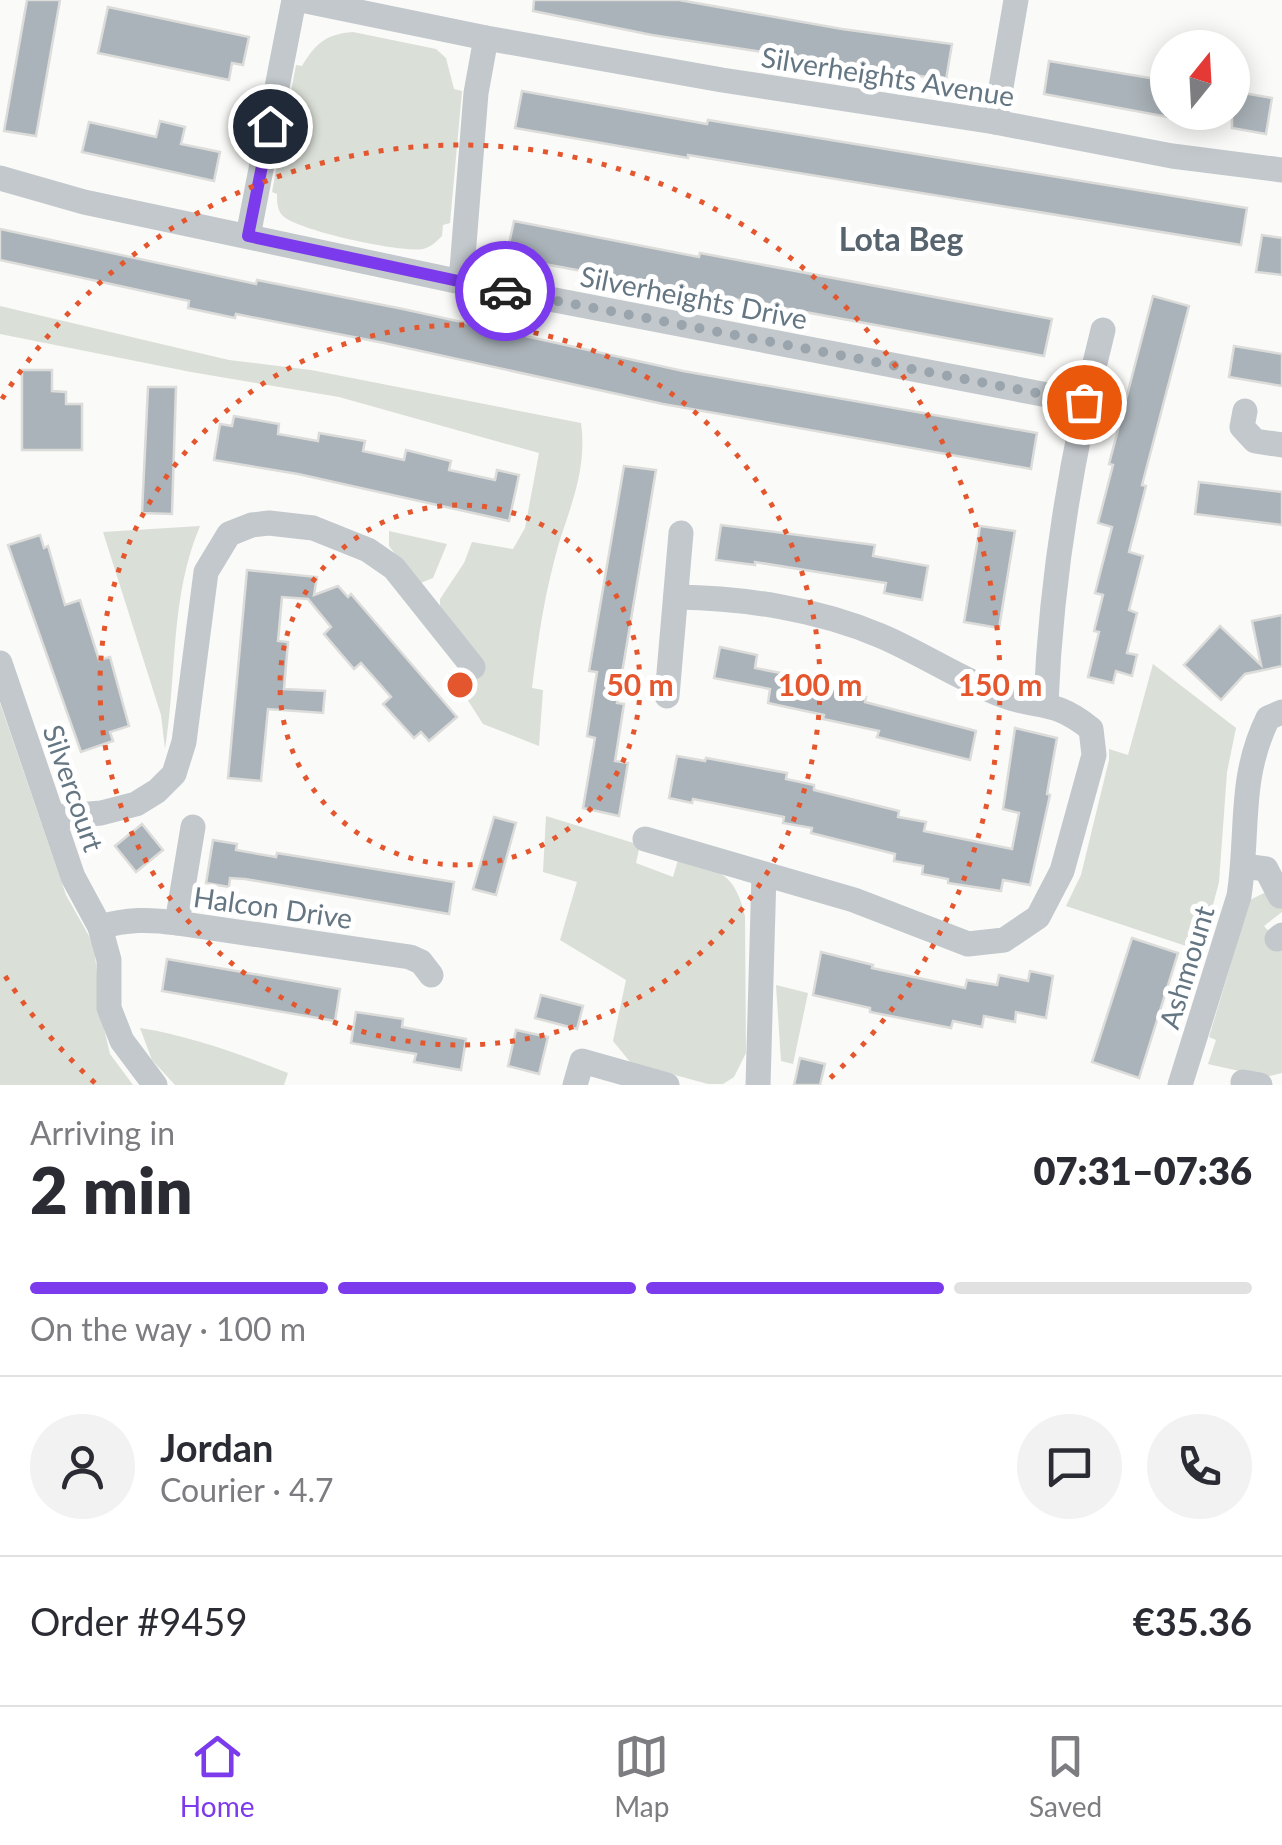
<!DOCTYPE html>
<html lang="en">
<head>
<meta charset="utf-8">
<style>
	body { margin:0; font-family:Lato,sans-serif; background:#f2f2f3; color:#2b2b33; height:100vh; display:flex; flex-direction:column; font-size:38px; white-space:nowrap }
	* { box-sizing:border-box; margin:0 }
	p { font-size:32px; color:#7c7c81 }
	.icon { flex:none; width:55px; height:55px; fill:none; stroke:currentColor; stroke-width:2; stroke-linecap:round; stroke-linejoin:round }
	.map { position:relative; height:1085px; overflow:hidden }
	.panel { display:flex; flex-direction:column; background:#fff; flex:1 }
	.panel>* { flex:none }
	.needle { width:65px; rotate:18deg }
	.buttons { position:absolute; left:1150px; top:30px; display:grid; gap:20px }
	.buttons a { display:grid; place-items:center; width:100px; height:100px; border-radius:50%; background:#fff; box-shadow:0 5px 25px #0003; font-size:50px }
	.pin { position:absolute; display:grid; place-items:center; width:85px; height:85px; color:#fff; margin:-42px; border:5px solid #fff; border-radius:50%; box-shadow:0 2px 10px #0007 }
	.courier { position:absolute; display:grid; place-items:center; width:100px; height:100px; margin:-50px; border:8px solid #7c3aed; border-radius:50%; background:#fff; color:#222; box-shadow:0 2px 12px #0007 }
	.overview em { font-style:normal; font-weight:800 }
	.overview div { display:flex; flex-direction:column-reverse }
	.overview { display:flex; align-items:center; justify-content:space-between; height:170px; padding:0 30px }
	h1 { font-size:65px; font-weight:800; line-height:75px }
	.bar { display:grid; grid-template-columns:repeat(4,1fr); gap:15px 10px; align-content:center; height:120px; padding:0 30px }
	.bar i { height:12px; border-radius:8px; background:#e1e1e2 }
	.bar .on { background:#7c3aed }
	.bar p { grid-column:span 4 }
	.line { display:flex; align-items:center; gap:25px; padding:0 30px; border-top:2px solid #e1e1e2 }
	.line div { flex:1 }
	.round { display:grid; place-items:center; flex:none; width:105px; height:105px; border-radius:52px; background:#f2f2f3 }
	.tabs { display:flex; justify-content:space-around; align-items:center; height:140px; border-top:2px solid #e1e1e2; background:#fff; font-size:28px; color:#7c7c81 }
	.tabs a { display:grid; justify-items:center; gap:5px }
	.tabs .on { color:#7c3aed }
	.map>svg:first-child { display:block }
</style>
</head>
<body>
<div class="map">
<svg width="1282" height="1085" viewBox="0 0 1282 1085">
	<rect width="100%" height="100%" fill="#fafaf8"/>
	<!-- green -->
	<g fill="#dadfd7">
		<path d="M353,32L436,49L446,58L454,89L462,91L450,223L443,225L442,236C436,242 431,247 423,249C402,253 299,231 283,216C277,210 277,202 277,194L272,192L296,65L302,66C316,43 326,34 353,32Z"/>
		<path d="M0,306L229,360L311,370L581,423C587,468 572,502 559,543C545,591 538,638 532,688L543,690L539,746L483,724L467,699L478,655L440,606V599L464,563L472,542L513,549L525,528L539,453L339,397L191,372L0,334Z"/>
		<path d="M200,526C170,596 177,675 165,749L161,715L103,532Z"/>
		<path d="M389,531L447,544L433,578L418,584L389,546Z"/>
		<path d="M1153,664L1236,728L1227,772L1219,882L1201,951L1066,906L1081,875L1109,760V749L1128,755Z"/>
		<path d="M0,703L66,895L94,945L101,1016L110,1054L133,1085H0Z"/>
		<path d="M546,816L640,845L636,863L673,877L678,860C719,869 735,873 745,916L746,1053L734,1077L723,1084H708L631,1063L613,1041L626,980L560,940L577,882L543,872Z"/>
		<path d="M1266,892L1282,898V912L1264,926L1282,946V1073L1266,1077L1208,1064L1216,1040L1209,1037L1250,900Z"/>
		<path d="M776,985L808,993L793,1064L781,1061Z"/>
		<path d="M140,1028C191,1036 239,1054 288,1073L284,1085H175L152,1060Z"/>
	</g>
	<!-- building -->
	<g fill="#aab3b9" stroke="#dcdcda" stroke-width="2.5">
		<path d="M27,0H60L36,136L4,131Z"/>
		<path d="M534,0H679L842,29L952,44L946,80L652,35L533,11Z"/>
		<path d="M108,7L249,37L243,65L232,63L229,80L98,53Z"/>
		<path d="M1049,61L1168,81V117L1044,94Z"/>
		<path d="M522,91L707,124L708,120L1247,208L1241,245L688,155V158L515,128Z"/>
		<path d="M1232,91L1272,98L1266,134L1232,128Z"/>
		<path d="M160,121L185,127L181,144L220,152L214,181L82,152L89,122L156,137Z"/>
		<path d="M514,221L699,257L700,253L1052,319L1044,356L506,257Z"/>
		<path d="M0,229L256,284L257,280L403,309L683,371L1037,433L1031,469L663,404L384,343L236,314L235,318L188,308L189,301L0,260Z"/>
		<path d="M1262,235L1282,238V275L1256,272Z"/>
		<path d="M1153,296L1189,306L1142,485L1146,486L1129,552L1143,556L1129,610L1137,613L1127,653L1137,655L1132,676L1116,671L1113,683L1088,677L1099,632L1094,631L1103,595L1095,593L1112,527L1098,523L1113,465L1109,464Z"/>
		<path d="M1234,346L1282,354V386L1229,377Z"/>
		<path d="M22,370H52V391L66,392V404H82V450H22Z"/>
		<path d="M148,387H176L172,514L142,513Z"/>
		<path d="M234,416L279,424L278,434L318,441L319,433L365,441L363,451L404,460L406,450L451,461L449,470L495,480L497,470L519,475L509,521L298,474L214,460L220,424L232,426Z"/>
		<path d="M624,466L656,470L617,703L624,704L615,761L628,763L619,816L583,808L595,738L587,736L597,672L589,671Z"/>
		<path d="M1199,482L1282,492V525L1195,514Z"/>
		<path d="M721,525L875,545L873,556L928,566L922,600L884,593L886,583L755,562V565L716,560Z"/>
		<path d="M980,526L1015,531L999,628L964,622Z"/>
		<path d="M40,535L44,548L48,546L65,605L80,600L99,660L110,657L129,726L110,732L113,741L81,752L8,545Z"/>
		<path d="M247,570L317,577L314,595L338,586L348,597L351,594L457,717L429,741L421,732L414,738L383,704L391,697L361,663L354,669L324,634L331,627L308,599L282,597L278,641L288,642L284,689L325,691L323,713L268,709L261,781L228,778Z"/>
		<path d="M1282,615V666L1245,674L1221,700L1184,665L1220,626L1261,665L1252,621Z"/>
		<path d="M720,647L757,655L755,668L811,679L810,683L866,697L865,702L976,731L970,760L877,737L879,731L823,719L824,715L768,703L770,689L714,678Z"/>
		<path d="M1015,728L1057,738L1047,794L1050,795L1030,885L1003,880L1001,891L948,883V879L922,874L923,866L894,861L895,854L811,833L812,828L783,823L784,817L693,799L692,803L669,798L677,756L705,761L706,758L787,773L786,779L814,785V790L899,811L898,817L926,822L924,831L1012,849L1019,813L1003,809Z"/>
		<path d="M494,817L516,823L496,895L473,889Z"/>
		<path d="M142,824L163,850L136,872L115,846Z"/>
		<path d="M213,840L237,844L236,850L276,857L277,853L454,882L449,914L245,879L230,878L229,887L206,883Z"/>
		<path d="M1132,938L1178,953L1139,1078L1092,1062Z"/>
		<path d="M821,952L873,965L872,968L965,988L967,980L997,985L999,975L1028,981L1030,971L1053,976L1046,1018L1016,1012L1015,1022L984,1016L982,1027L953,1021L951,1028L870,1012V1008L813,995Z"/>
		<path d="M167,959L340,989L335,1021L162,991Z"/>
		<path d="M541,995L583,1006L577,1029L535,1018Z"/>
		<path d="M356,1012L403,1019L402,1027L466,1039L461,1070L414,1062L416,1054L351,1043Z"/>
		<path d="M516,1030L548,1037L539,1074L508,1066Z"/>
		<path d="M800,1058L825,1064L820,1085H794Z"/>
	</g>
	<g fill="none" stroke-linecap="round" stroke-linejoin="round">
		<!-- minor -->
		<g stroke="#c3c8cc" stroke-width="25">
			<path d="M301,0L486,38L722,80L995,122L1172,156L1282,170"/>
			<path d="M995,122L1016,0"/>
			<path d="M0,178L84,202L461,282L1084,402"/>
			<path d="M248,236L294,0"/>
			<path d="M461,282L476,93L486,38"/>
			<path d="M1245,411L1242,427L1255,441L1282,445"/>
			<path d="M0,663L73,877L100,927L109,960V1008L122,1041L155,1085"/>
			<path d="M667,696L681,533"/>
			<path d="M1046,703C1051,577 1072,452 1103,330"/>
			<path d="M54,817L101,813L136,804L157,791L174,774L184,742L206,572L229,534L252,525L269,523L313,528L368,550L394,568L473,667"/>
			<path d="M645,839L854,900L968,944L1004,940L1038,917L1062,871L1094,755L1091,729C1051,697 1038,710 999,694C958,678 921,653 881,636C818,609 744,598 677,597"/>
			<path d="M1244,866L1266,869L1280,896"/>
			<path d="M177,923L193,827"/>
			<path d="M100,927C127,919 149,919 177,923L410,957L421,962L431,975"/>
			<path d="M1277,939L1282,935"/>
			<path d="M1243,1082L1260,1085"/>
			<path d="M575,1085L582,1061L667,1085"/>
			<path d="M758,1085L764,874"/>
			<path d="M1180,1085L1239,896C1249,831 1238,779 1268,718L1282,712"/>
		</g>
	</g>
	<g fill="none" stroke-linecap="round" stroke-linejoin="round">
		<!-- done -->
		<path stroke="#99a4ac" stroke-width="10" stroke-dasharray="0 18" d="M505,291L1084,402"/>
		<!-- route -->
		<path stroke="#7c3aed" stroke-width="12" d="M270,126L248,236L505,291"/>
	</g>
	<!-- distance rings -->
	<g fill="none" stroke="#e4572e" stroke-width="5" stroke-dasharray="5 10">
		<circle cx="460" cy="685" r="180"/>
		<circle cx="460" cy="685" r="360"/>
		<path d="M95 1083A540 540 0 0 1 2 971M2 399A540 540 0 1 1 825 1083"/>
	</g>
	<g text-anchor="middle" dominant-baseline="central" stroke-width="10" stroke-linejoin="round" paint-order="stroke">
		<!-- street labels -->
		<g font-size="28" fill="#657683" stroke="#fff">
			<text transform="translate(888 76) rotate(9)">Silverheights Avenue</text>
			<text transform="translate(694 297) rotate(11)">Silverheights Drive</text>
			<text transform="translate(74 788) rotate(71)">Silvercourt</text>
			<text transform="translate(273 907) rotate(8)">Halcon Drive</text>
			<text transform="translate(1186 967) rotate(-73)">Ashmount</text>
		</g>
		<!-- quarter labels -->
		<g font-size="32" font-weight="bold" fill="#57646e" stroke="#fff">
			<text x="901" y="238">Lota Beg</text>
		</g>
	</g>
	<circle cx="460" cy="685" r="15" fill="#e4572e" stroke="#fff" stroke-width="5"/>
	<g font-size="30" text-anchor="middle" font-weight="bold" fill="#e4572e" stroke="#fff" stroke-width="10" stroke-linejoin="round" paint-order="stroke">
		<text x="640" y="696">50 m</text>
		<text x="820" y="696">100 m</text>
		<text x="1000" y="696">150 m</text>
	</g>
</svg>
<div class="buttons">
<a><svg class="needle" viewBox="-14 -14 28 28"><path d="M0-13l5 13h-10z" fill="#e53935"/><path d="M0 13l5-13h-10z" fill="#7c7c81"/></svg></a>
</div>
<div class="pin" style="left:1084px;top:402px;background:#ea580c"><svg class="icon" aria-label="bag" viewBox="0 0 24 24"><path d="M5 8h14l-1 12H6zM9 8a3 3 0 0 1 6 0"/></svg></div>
<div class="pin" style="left:270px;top:126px;background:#1f2937"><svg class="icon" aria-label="home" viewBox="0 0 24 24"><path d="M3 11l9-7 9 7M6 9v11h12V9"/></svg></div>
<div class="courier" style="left:505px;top:291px"><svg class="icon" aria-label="car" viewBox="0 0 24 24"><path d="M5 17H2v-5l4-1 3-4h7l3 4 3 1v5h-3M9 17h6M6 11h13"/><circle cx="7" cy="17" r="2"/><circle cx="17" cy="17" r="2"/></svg></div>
</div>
<section class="panel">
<div class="overview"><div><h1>2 min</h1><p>Arriving in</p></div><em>07:31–07:36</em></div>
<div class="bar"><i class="on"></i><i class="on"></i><i class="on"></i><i></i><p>On the way · 100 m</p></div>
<div class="line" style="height:180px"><a class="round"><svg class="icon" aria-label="person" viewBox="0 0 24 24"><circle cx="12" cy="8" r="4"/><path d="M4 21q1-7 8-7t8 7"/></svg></a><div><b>Jordan</b><p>Courier · 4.7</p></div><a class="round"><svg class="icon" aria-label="chat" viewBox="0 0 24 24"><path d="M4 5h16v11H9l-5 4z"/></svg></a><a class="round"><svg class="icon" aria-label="phone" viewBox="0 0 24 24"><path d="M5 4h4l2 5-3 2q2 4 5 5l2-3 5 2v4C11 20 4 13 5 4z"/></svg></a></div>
<div class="line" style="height:130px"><div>Order #9459</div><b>€35.36</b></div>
</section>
<nav class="tabs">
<a class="on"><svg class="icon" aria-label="home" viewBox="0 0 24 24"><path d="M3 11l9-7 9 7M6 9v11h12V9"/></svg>Home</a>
<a><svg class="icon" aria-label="map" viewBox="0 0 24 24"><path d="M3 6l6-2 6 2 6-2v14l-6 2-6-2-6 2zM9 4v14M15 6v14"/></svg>Map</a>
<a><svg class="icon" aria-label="saved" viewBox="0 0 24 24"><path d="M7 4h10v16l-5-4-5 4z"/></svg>Saved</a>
</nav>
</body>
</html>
